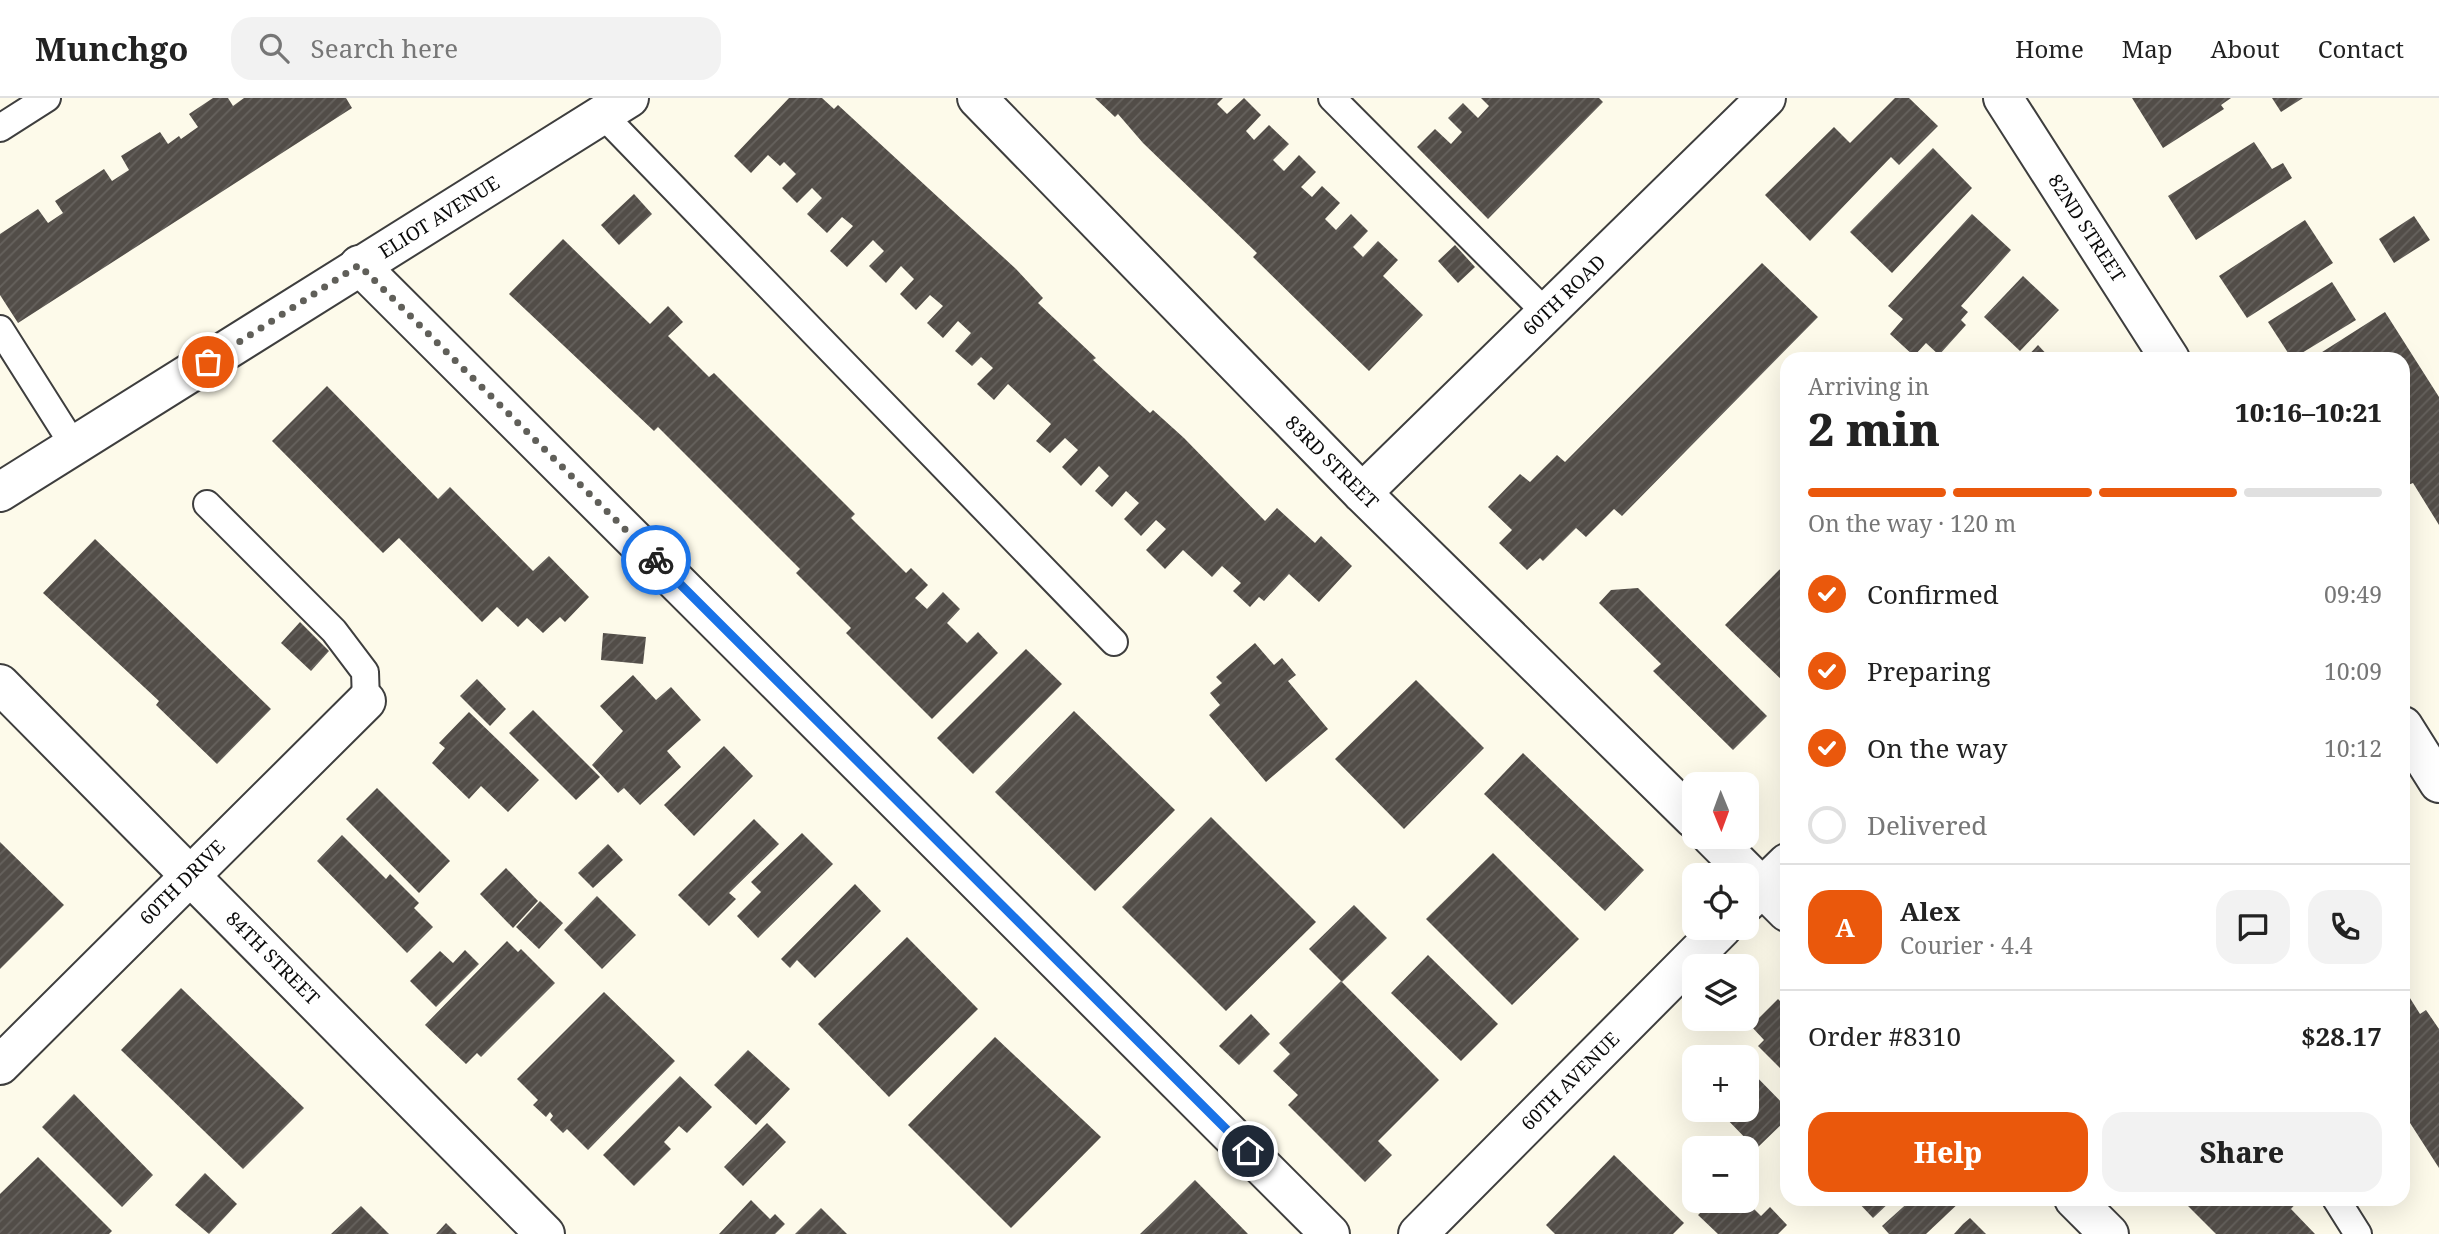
<!DOCTYPE html>
<html lang="en">
<head>
<meta charset="utf-8">
<style>
	body { margin:0; font-family:"Noto Serif",serif; background:#f2f2f2; color:#222; height:100vh; display:flex; flex-direction:column; font-size:26px; white-space:nowrap }
	* { box-sizing:border-box; margin:0 }
	p { font-size:23px; color:#767676 }
	.icon { flex:none; width:38px; height:38px; fill:none; stroke:currentColor; stroke-width:2; stroke-linecap:round; stroke-linejoin:round }
	.map { position:relative; flex:1; overflow:hidden }
	.sheet { position:absolute; left:1780px; top:254px; width:630px; height:854px; display:flex; flex-direction:column; background:#fff; border-radius:21px; box-shadow:0 7px 28px #0002 }
	.sheet>* { flex:none }
	.needle { width:46px; rotate:179deg }
	.controls { position:absolute; left:1682px; top:674px; display:grid; gap:14px }
	.controls a { display:grid; place-items:center; width:77px; height:77px; border-radius:14px; background:#fff; box-shadow:0 7px 28px #0002; font-size:35px }
	.pin { position:absolute; display:grid; place-items:center; width:60px; height:60px; color:#fff; margin:-30px; border:4px solid #fff; border-radius:50%; box-shadow:0 2px 7px #0007 }
	.courier { position:absolute; display:grid; place-items:center; width:70px; height:70px; margin:-35px; border:5px solid #1a73e8; border-radius:50%; background:#fff; color:#222; box-shadow:0 2px 9px #0007 }
	.overview em { font-style:normal; font-weight:800 }
	.overview div { display:flex; flex-direction:column-reverse }
	.overview { display:flex; align-items:center; justify-content:space-between; height:119px; padding:0 28px }
	h1 { font-size:46px; font-weight:800; line-height:52px }
	.bar { display:grid; grid-template-columns:repeat(4,1fr); gap:10px 7px; align-content:center; height:84px; padding:0 28px }
	.bar i { height:9px; border-radius:5px; background:#e0e0e0 }
	.bar .selected { background:#ea580c }
	.bar p { grid-column:span 4 }
	.line { display:flex; align-items:center; gap:18px; padding:0 28px; border-top:2px solid #e0e0e0 }
	.line div { flex:1 }
	.round { display:grid; place-items:center; flex:none; width:74px; height:74px; border-radius:21px; background:#f2f2f2 }
	ol { padding:0 28px; list-style:none }
	li { display:flex; align-items:center; gap:21px; height:77px }
	li p { margin-inline-start:auto }
	li .icon { padding:7px; border-radius:50%; background:#ea580c; color:#fff; stroke-width:4 }
	li:last-child { color:#767676 }
	li i { width:38px; height:38px; border:4px solid #e0e0e0; border-radius:50% }
	.primary-button { display:flex; gap:14px; margin-top:auto; padding:14px 28px }
	.primary-button a { flex:1; height:80px; border-radius:21px; background:#ea580c; color:#fff; font-size:28px; font-weight:800; line-height:80px; text-align:center }
	.primary-button a+a { background:#f2f2f2; color:#222 }
	header { display:flex; align-items:center; gap:42px; box-sizing:border-box; height:98px; padding:0 35px; background:#fff; border-bottom:2px solid #e0e0e0 }
	header strong { font-size:33px }
	nav { display:flex; gap:38px; margin-inline-start:auto; font-size:24px }
	.search { width:490px; height:63px; background:#f2f2f2; display:flex; align-items:center; gap:18px; box-sizing:border-box; padding:0 24px; border-radius:21px; color:#767676; font-size:26px }
	.map>svg:first-child { display:block }
</style>
</head>
<body>
<header>
<strong>Munchgo</strong>
<div class="search"><svg class="icon" aria-label="search" viewBox="0 0 24 24"><circle cx="10" cy="10" r="6"/><path d="M15 15l6 6"/></svg>Search here</div>
<nav><a>Home</a><a>Map</a><a>About</a><a>Contact</a></nav>
</header>
<div class="map">
<svg width="2439" height="1136" viewBox="0 0 2439 1136">
	<defs>
		<pattern id="building-hatch" width="6" height="6" patternUnits="userSpaceOnUse" patternTransform="scale(1.75)"><rect width="6" height="6" fill="#524d48"/><path d="M-1 1l2-2M0 6l6-6M5 7l2-2" fill="none" stroke="#66625e"/></pattern>
	</defs>
	<rect width="100%" height="100%" fill="#fdfaea"/>
	<!-- building -->
	<g fill="url(#building-hatch)">
		<path d="M213,0H228L233,8L244,0H346L352,10L18,225L0,197V136L38,111L48,125L63,115L55,103L104,71L112,83L129,72L121,58L160,34L168,46L179,38L181,41L198,29L189,16Z"/>
		<path d="M789,0H822L834,11L838,7L1016,171L1043,200L1038,205L1096,260L1093,262L1150,315L1153,312L1184,340L1265,423L1277,410L1315,445L1321,438L1352,468L1319,504L1289,476L1264,503L1259,499L1250,509L1233,493L1241,485L1222,468L1212,479L1183,452L1165,471L1146,452L1166,431L1156,422L1141,438L1124,421L1139,405L1126,393L1112,409L1095,393L1109,378L1099,368L1081,388L1062,369L1078,352L1065,340L1050,355L1036,343L1051,326L1008,286L994,302L977,286L993,270L981,259L972,268L955,253L971,235L958,223L943,240L927,225L943,208L930,197L916,212L900,196L914,181L901,168L886,185L869,168L884,153L873,142L847,169L830,153L853,128L842,119L827,135L807,116L822,100L812,90L797,105L782,90L796,76L784,64L780,68L768,57L751,75L734,58Z"/>
		<path d="M1095,0H1223L1217,6L1227,16L1244,0L1261,17L1246,33L1254,42L1269,27L1289,46L1273,62L1284,73L1299,57L1316,74L1301,89L1312,99L1322,88L1340,105L1325,121L1336,132L1351,116L1368,133L1353,149L1363,159L1378,143L1398,162L1383,178L1423,217L1369,273L1253,159L1257,155L1143,45L1118,16L1115,19Z"/>
		<path d="M1481,0H1599L1603,4L1488,121L1417,49L1435,31L1451,46L1462,34L1448,20L1463,5L1478,20L1489,8Z"/>
		<path d="M1895,0H1909L1938,28L1899,67L1891,59L1810,143L1765,97L1834,29L1850,45Z"/>
		<path d="M2132,0H2231L2221,7L2224,11L2163,50Z"/>
		<path d="M2272,0H2303L2281,14Z"/>
		<path d="M2254,44L2272,71L2283,65L2292,80L2196,142L2168,98Z"/>
		<path d="M1933,50L1972,90L1892,175L1850,134Z"/>
		<path d="M634,96L652,116L619,147L601,127Z"/>
		<path d="M1972,116L2011,152L1961,208L1968,214L1961,222L1966,227L1939,257L1926,245L1914,258L1890,236L1903,221L1888,208Z"/>
		<path d="M2414,118L2430,142L2394,165L2379,141Z"/>
		<path d="M2305,122L2333,165L2247,220L2219,178Z"/>
		<path d="M563,141L650,226L668,208L683,224L668,238L709,279L714,275L855,416L851,420L906,475L911,470L928,487L915,500L927,511L943,494L960,511L947,525L967,545L978,534L998,555L932,621L846,535L851,530L796,475L800,471L658,329L654,333L509,196Z"/>
		<path d="M1455,147L1475,169L1458,185L1438,163Z"/>
		<path d="M1762,165L1818,219L1622,418L1614,411L1586,439L1576,430L1543,463L1540,460L1527,472L1499,445L1512,432L1488,409L1520,376L1530,384L1557,357L1565,364Z"/>
		<path d="M2023,178L2059,212L2020,253L1984,219Z"/>
		<path d="M2332,184L2356,222L2292,261L2268,224Z"/>
		<path d="M2385,214L2439,299V427L2413,385L2403,389V261H2322L2319,256Z"/>
		<path d="M2038,247L2051,261H2025Z"/>
		<path d="M327,288L438,401L450,389L533,473L549,458L589,499L565,524L560,519L543,535L527,520L518,529L497,509L482,524L399,440L383,455L272,343Z"/>
		<path d="M95,441L271,611L217,666L156,607L159,603L43,495Z"/>
		<path d="M1787,464V587L1725,527Z"/>
		<path d="M1638,490L1767,618L1733,652L1653,573L1661,566L1599,505L1611,492Z"/>
		<path d="M300,524L329,553L311,573L281,545Z"/>
		<path d="M603,535L646,539L643,566L601,562Z"/>
		<path d="M1255,545L1274,567L1282,560L1296,577L1288,583L1328,631L1266,684L1209,617L1220,607L1210,595L1222,585L1216,579Z"/>
		<path d="M1026,551L1062,586L973,676L937,640Z"/>
		<path d="M633,577L656,602L671,589L701,622L667,653L681,669L640,707L624,690L618,695L592,667L623,633L600,608Z"/>
		<path d="M477,581L506,611L490,628L460,598Z"/>
		<path d="M1416,582L1484,650L1404,731L1335,661Z"/>
		<path d="M533,612L600,679L576,702L509,635Z"/>
		<path d="M1074,613L1175,712L1095,793L995,694Z"/>
		<path d="M469,614L539,682L508,714L481,688L469,701L432,665L445,650L439,645Z"/>
		<path d="M724,648L753,678L694,738L664,707Z"/>
		<path d="M1523,655L1644,772L1605,813L1484,696Z"/>
		<path d="M377,690L450,763L419,795L346,721Z"/>
		<path d="M1211,719L1316,824L1226,913L1122,809Z"/>
		<path d="M754,721L779,746L729,795L736,801L709,828L678,797Z"/>
		<path d="M802,735L833,766L758,840L737,818L761,794L751,784Z"/>
		<path d="M342,737L386,781L390,776L419,805L414,810L433,829L407,855L317,763Z"/>
		<path d="M0,744L64,807L0,871Z"/>
		<path d="M608,746L623,762L593,790L578,775Z"/>
		<path d="M1493,755L1579,841L1512,907L1426,821Z"/>
		<path d="M506,770L538,803L513,830L480,796Z"/>
		<path d="M855,786L881,813L815,880L797,862L790,870L781,861Z"/>
		<path d="M597,798L636,837L602,871L564,832Z"/>
		<path d="M540,803L563,825L539,851L516,829Z"/>
		<path d="M1354,807L1387,840L1342,884L1309,851Z"/>
		<path d="M907,839L978,911L889,999L818,926Z"/>
		<path d="M507,843L518,854L521,851L555,885L481,959L477,955L466,966L425,927Z"/>
		<path d="M465,852L479,866L436,909L410,883L440,853L453,865Z"/>
		<path d="M1428,857L1498,926L1461,963L1391,895Z"/>
		<path d="M1341,883L1439,982L1378,1043L1392,1057L1365,1084L1288,1007L1298,997L1273,973L1290,956L1279,945Z"/>
		<path d="M2403,889L2420,916L2426,912L2439,931V1070L2403,1014Z"/>
		<path d="M181,890L304,1010L243,1071L121,952Z"/>
		<path d="M604,894L675,963L588,1052L567,1031L563,1035L550,1022L553,1018L550,1014L546,1019L533,1007L538,1002L517,981Z"/>
		<path d="M1778,901L1787,910V977L1758,948L1764,942L1751,928Z"/>
		<path d="M1251,916L1270,936L1239,967L1219,948Z"/>
		<path d="M995,939L1101,1039L1011,1130L908,1027Z"/>
		<path d="M1730,951L1738,959H1722Z"/>
		<path d="M748,952L790,991L756,1027L714,987Z"/>
		<path d="M1746,968L1787,1010V1021L1756,1051L1718,1012H1746Z"/>
		<path d="M680,978L712,1009L687,1035L679,1028L664,1044L671,1051L634,1088L603,1057Z"/>
		<path d="M74,996L153,1077L122,1109L42,1029Z"/>
		<path d="M767,1025L786,1044L743,1088L724,1069Z"/>
		<path d="M1614,1057L1684,1125L1673,1136H1555L1546,1127Z"/>
		<path d="M38,1059L112,1133L109,1136H0V1096Z"/>
		<path d="M205,1075L237,1106L209,1136L175,1107Z"/>
		<path d="M1195,1082L1248,1136H1140L1164,1113Z"/>
		<path d="M1855,1101H1893L1873,1120Z"/>
		<path d="M1912,1101H1963L1926,1136H1889L1882,1128Z"/>
		<path d="M2181,1101H2296L2298,1103L2291,1111L2315,1136H2216Z"/>
		<path d="M751,1102L770,1121L775,1116L785,1126L775,1136H719Z"/>
		<path d="M1713,1102H1745L1761,1118L1770,1109L1787,1127L1778,1136H1718L1698,1117Z"/>
		<path d="M361,1108L389,1136H331Z"/>
		<path d="M821,1110L847,1136H795Z"/>
		<path d="M1970,1120L1986,1136H1954L1963,1126Z"/>
		<path d="M446,1125L457,1136H436Z"/>
	</g>
	<g fill="none" stroke-linecap="round" stroke-linejoin="round">
		<defs>
			<g id="service">
				<path d="M1332,0L1546,215"/>
				<path d="M603,17L1114,544"/>
				<path d="M0,30L47,0"/>
				<path d="M0,231L74,348"/>
				<path d="M207,406L334,533L365,574L366,603"/>
				<path d="M2336,1101L2358,1136"/>
			</g>
			<g id="minor">
				<path d="M977,0L1362,395L1694,721"/>
				<path d="M2003,0L2170,261"/>
				<path d="M359,167L1330,1136"/>
				<path d="M0,394L629,0"/>
				<path d="M1362,395L1766,0"/>
				<path d="M0,586L545,1136"/>
				<path d="M2403,628L2439,685"/>
				<path d="M1711,738L1787,814"/>
				<path d="M1746,805L1787,765"/>
				<path d="M0,967L366,603"/>
				<path d="M2074,1101L2109,1136"/>
				<path d="M1418,1136L1722,830"/>
			</g>
		</defs>
		<!-- service casing -->
		<use href="#service" stroke="#3e3e3e" stroke-width="30"/>
		<!-- minor casing -->
		<use href="#minor" stroke="#3e3e3e" stroke-width="42"/>
		<!-- service -->
		<use href="#service" stroke="#fff" stroke-width="26"/>
		<!-- minor -->
		<use href="#minor" stroke="#fff" stroke-width="38"/>
	</g>
	<g fill="none" stroke-linecap="round" stroke-linejoin="round">
		<!-- done -->
		<path stroke="#605f59" stroke-width="7" stroke-dasharray="0 12.6" d="M208,264L359,167L656,462"/>
		<!-- route -->
		<path stroke="#1a73e8" stroke-width="9" d="M656,462L1248,1053"/>
	</g>
	<g text-anchor="middle" dominant-baseline="central" stroke-width="7" stroke-linejoin="round" paint-order="stroke">
		<!-- street labels -->
		<g font-size="19" fill="#0b0b0b" stroke="#fff">
			<text transform="translate(439 119) rotate(-32)">ELIOT AVENUE</text>
			<text transform="translate(2087 130) rotate(57)">82ND STREET</text>
			<text transform="translate(1564 197) rotate(-44)">60TH ROAD</text>
			<text transform="translate(1332 364) rotate(45)">83RD STREET</text>
			<text transform="translate(182 784) rotate(-45)">60TH DRIVE</text>
			<text transform="translate(273 860) rotate(45)">84TH STREET</text>
			<text transform="translate(1570 983) rotate(-45)">60TH AVENUE</text>
		</g>
	</g>
</svg>
<div class="controls">
<a><svg class="needle" viewBox="-14 -14 28 28"><path d="M0-13l5 13h-10z" fill="#e53935"/><path d="M0 13l5-13h-10z" fill="#767676"/></svg></a>
<a><svg class="icon" aria-label="locate" viewBox="0 0 24 24"><circle cx="12" cy="12" r="6"/><path d="M12 2v4M12 18v4M2 12h4M18 12h4"/></svg></a>
<a><svg class="icon" aria-label="layers" viewBox="0 0 24 24"><path d="M12 4l9 5-9 5-9-5zM3 14l9 5 9-5"/></svg></a>
<a>+</a>
<a>−</a>
</div>
<div class="pin" style="left:208px;top:264px;background:#ea580c"><svg class="icon" aria-label="bag" viewBox="0 0 24 24"><path d="M5 8h14l-1 12H6zM9 8a3 3 0 0 1 6 0"/></svg></div>
<div class="pin" style="left:1248px;top:1053px;background:#1f2937"><svg class="icon" aria-label="home" viewBox="0 0 24 24"><path d="M3 11l9-7 9 7M6 9v11h12V9"/></svg></div>
<div class="courier" style="left:656px;top:462px"><svg class="icon" aria-label="bike" viewBox="0 0 24 24"><circle cx="6" cy="16" r="4"/><circle cx="18" cy="16" r="4"/><path d="M6 16l4-8h5l3 8M10 8l3 8H6M13 5h3"/></svg></div>
<section class="sheet">
<div class="overview"><div><h1>2 min</h1><p>Arriving in</p></div><em>10:16–10:21</em></div>
<div class="bar"><i class="selected"></i><i class="selected"></i><i class="selected"></i><i></i><p>On the way · 120 m</p></div>
<ol>
<li><svg class="icon" aria-label="check" viewBox="0 0 24 24"><path d="M5 12l5 5 9-10"/></svg>Confirmed<p>09:49</p></li>
<li><svg class="icon" aria-label="check" viewBox="0 0 24 24"><path d="M5 12l5 5 9-10"/></svg>Preparing<p>10:09</p></li>
<li><svg class="icon" aria-label="check" viewBox="0 0 24 24"><path d="M5 12l5 5 9-10"/></svg>On the way<p>10:12</p></li>
<li><i></i>Delivered</li>
</ol>
<div class="line" style="height:126px"><b class="round" style="background:#ea580c;color:#fff">A</b><div><b>Alex</b><p>Courier · 4.4</p></div><a class="round"><svg class="icon" aria-label="chat" viewBox="0 0 24 24"><path d="M4 5h16v11H9l-5 4z"/></svg></a><a class="round"><svg class="icon" aria-label="phone" viewBox="0 0 24 24"><path d="M5 4h4l2 5-3 2q2 4 5 5l2-3 5 2v4C11 20 4 13 5 4z"/></svg></a></div>
<div class="line" style="height:91px"><div>Order #8310</div><b>$28.17</b></div>
<div class="primary-button"><a>Help</a><a>Share</a></div>
</section>
</div>
</body>
</html>
